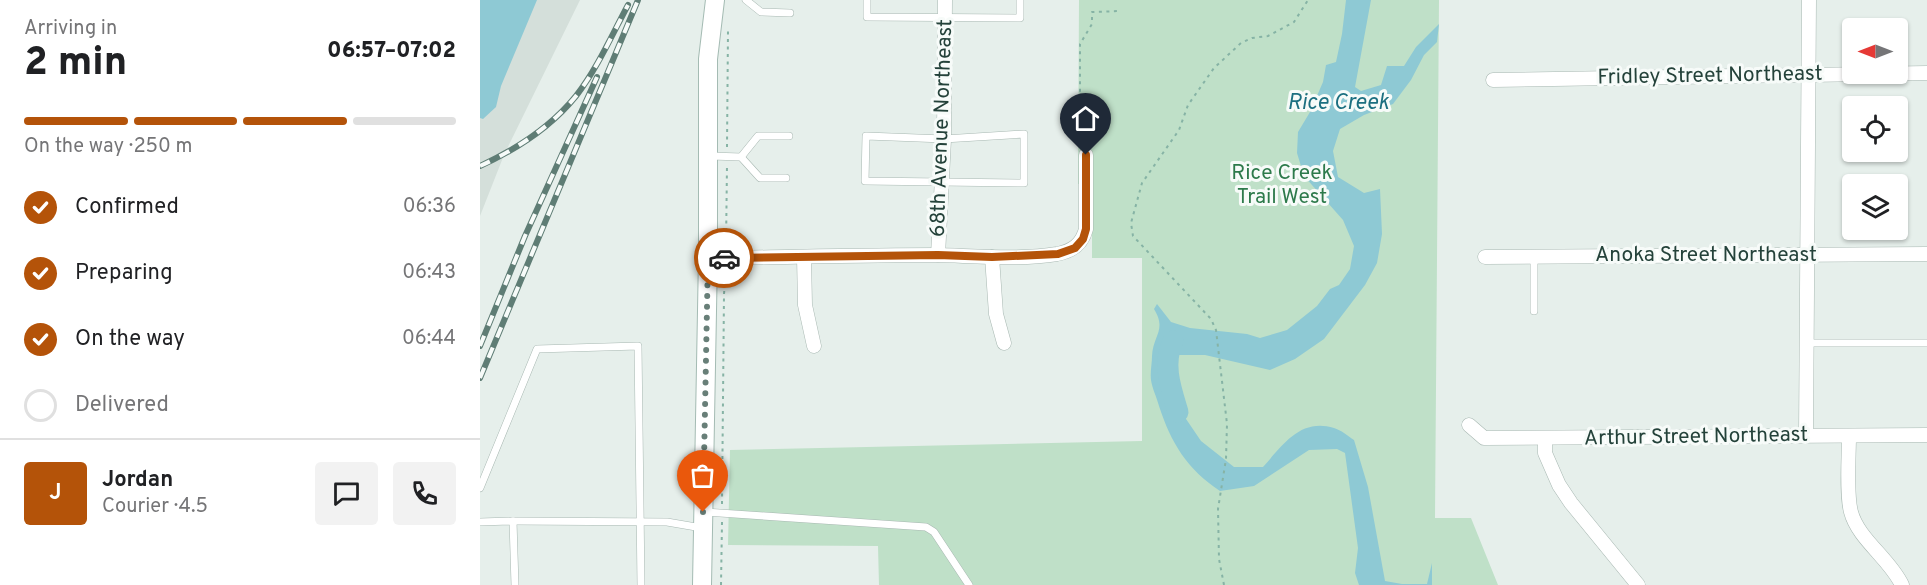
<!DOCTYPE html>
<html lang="en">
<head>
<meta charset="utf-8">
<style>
	body { margin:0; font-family:Overpass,sans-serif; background:#f2f2f2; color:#202124; height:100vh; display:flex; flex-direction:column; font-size:22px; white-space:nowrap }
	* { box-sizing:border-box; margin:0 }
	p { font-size:20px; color:#757577 }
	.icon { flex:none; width:33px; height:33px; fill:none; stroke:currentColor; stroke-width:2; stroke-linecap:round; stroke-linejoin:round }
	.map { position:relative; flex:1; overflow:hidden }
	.sheet { display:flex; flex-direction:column; background:#fff; width:480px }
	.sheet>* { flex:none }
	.needle { width:39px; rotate:270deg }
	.fabs { position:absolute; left:1362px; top:18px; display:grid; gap:12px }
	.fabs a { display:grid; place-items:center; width:66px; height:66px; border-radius:6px; background:#fff; box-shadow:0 2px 4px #0004; font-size:30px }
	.pin { position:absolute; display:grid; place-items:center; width:51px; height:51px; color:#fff; margin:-62px -26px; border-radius:50% 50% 50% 0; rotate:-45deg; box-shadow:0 0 6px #0007 }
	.pin .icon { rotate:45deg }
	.courier { position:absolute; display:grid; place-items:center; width:60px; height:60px; margin:-30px; border:4px solid #b45309; border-radius:50%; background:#fff; color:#222; box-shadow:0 2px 8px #0007 }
	.summary em { font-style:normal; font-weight:800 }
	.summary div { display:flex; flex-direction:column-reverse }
	.summary { display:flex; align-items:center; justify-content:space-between; height:102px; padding:0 24px }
	h1 { font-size:39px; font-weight:800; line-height:45px }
	.bar { display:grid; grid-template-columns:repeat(4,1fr); gap:9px 6px; align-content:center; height:72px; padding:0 24px }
	.bar i { height:8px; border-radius:4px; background:#e0e0e0 }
	.bar .selected { background:#b45309 }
	.bar p { grid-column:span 4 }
	.line { display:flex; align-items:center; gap:15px; padding:0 24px; border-top:2px solid #e0e0e0 }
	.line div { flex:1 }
	.round { display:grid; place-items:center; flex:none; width:63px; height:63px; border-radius:6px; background:#f2f2f2 }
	ol { padding:0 24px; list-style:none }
	li { display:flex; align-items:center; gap:18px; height:66px }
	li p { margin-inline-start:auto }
	li .icon { padding:6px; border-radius:50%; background:#b45309; color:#fff; stroke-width:4 }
	li:last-child { color:#757577 }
	li i { width:33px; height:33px; border:3px solid #e0e0e0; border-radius:50% }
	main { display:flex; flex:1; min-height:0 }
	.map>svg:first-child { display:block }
</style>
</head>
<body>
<main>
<section class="sheet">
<div class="summary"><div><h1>2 min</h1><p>Arriving in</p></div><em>06:57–07:02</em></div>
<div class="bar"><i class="selected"></i><i class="selected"></i><i class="selected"></i><i></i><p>On the way · 250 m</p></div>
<ol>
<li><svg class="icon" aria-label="check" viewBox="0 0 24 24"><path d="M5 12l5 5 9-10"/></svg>Confirmed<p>06:36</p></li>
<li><svg class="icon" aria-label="check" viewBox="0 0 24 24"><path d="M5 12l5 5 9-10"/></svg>Preparing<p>06:43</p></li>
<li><svg class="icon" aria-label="check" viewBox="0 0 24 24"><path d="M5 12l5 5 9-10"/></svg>On the way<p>06:44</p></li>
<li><i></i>Delivered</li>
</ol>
<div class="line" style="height:108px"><b class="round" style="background:#b45309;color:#fff">J</b><div><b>Jordan</b><p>Courier · 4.5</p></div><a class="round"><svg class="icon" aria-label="chat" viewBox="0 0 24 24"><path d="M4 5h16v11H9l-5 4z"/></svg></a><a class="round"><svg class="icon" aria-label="phone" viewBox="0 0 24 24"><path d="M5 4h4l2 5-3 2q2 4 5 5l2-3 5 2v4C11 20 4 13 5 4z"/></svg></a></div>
</section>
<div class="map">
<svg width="1447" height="585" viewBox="0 0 1447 585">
	<rect width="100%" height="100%" fill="#e6efeb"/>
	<!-- built -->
	<path fill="#d4dfda" d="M0,0H100L24,155L0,216Z"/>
	<!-- green -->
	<path fill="#bfe0c8" d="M599,0H959L955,518H991L1018,585H399L398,546L248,545L250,450L662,441V258H612V184H598Z"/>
	<!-- water -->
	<g fill="#8ec9d4">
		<path d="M0,0H57L21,86L16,107L3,119L0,118Z"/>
		<path d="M866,0H891L875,87L881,91L901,85L907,66H924L936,47L959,24L957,42L944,55L931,80L913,104L884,115L860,129L853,151L858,177L884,193L900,189L902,234L897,263L885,285L844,339L815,359L790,370L725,355H697L687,366L691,388L704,416L721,441L754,467H783C803,445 820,418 854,428C861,430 868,436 874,440L888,487L905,581L922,584H947L952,563V585H879L875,573L878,548L865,453L857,449L829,450L774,486L740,491C707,469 691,443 679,406C677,398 672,388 671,380C670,372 672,364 672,356C673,335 687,330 674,309L677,304L691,322L710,328L767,334L780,338L807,330L837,306L850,289L859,285L870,269L874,246L863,220L824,176L817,153L818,132L830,112L843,82L846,65L856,62L862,34Z"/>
	</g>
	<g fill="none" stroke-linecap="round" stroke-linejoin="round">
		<!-- river -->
		<path stroke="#8ec9d4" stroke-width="21" d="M693,341C682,364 691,389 698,412"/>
		<defs>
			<g id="lane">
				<path d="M266,0L281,12L310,13"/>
				<path d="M387,0V17L540,18V0"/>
				<path d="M544,134V183L385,181L386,136L464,139Z"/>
				<path d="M231,156L261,157L280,178H306"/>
				<path d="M261,157L278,136H309"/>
				<path d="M1054,256V311"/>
				<path d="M1326,343H1447"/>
				<path d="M0,488L57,349L158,346L161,585"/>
				<path d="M225,512L446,527L454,532L489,585"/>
				<path d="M33,521L187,522L222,528"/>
				<path d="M0,522L33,521L35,585"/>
			</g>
			<g id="street">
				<path d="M1013,80L1447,73"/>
				<path d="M458,255L464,139L465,0"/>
				<path d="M228,256L246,258C316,257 387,255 458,255C495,256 540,260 577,254C593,251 602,244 606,229V155"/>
				<path d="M324,257L325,305L334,346"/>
				<path d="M512,257L516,314L524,343"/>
				<path d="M1005,257L1447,254"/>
				<path d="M989,425L1004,438L1447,435"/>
				<path d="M1326,436L1329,0"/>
				<path d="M1369,436C1369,456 1366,494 1371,512C1378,539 1410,559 1422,585"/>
				<path d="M1065,439V453L1079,485L1091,503L1158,585"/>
			</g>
			<path id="secondary" d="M222,585L228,256V59L235,0"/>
		</defs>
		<!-- lane casing -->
		<use href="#lane" stroke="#a8b8b2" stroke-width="8"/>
		<!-- street casing -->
		<use href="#street" stroke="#a8b8b2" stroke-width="15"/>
		<!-- secondary casing -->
		<use href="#secondary" stroke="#a4bbb3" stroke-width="20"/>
		<!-- path -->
		<g stroke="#86b3a5" stroke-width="2" stroke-dasharray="3 4.5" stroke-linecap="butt">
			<path d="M604,144L600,115V44L612,24V12L640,11"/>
			<path d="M247,147L248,30"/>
			<path d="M246,246L247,165"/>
			<path d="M242,504L244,294L246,270"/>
			<path d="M241,585L242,522"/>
			<path d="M744,585L739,559L738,509L746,459L747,424L736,330L731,319L653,236L651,223L662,183L699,130L708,105L734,68L761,43L772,38L788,36L814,22L828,0"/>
		</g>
		<!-- lane -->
		<use href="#lane" stroke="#fff" stroke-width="7"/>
		<!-- street -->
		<use href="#street" stroke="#fff" stroke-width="14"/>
		<!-- secondary -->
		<use href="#secondary" stroke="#fff" stroke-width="18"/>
		<defs>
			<g id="rail">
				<path d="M0,166C35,150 71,127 96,96C117,69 132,35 148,5"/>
				<path d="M0,346L45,236L117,77"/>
				<path d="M0,378L158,0"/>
			</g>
		</defs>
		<!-- rail casing -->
		<use href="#rail" stroke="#5f7d75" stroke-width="6"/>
		<!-- rail -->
		<use href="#rail" stroke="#f7fbf9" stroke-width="4" stroke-dasharray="11" stroke-linecap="butt"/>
	</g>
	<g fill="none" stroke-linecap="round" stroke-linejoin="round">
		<!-- done -->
		<path stroke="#687f78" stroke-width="6" stroke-dasharray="0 10.8" d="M223,512L228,256L244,258"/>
		<!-- route -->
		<path stroke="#b45309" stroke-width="8" d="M244,258L458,255L512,257L578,254L595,248L603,239L606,229V155"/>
	</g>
	<g text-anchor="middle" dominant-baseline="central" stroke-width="6" stroke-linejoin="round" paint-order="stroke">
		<!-- street labels -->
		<g font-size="21" fill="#24423a" stroke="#f7fbf9">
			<text transform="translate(1230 76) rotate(-1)">Fridley Street Northeast</text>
			<text transform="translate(462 128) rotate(-88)">68th Avenue Northeast</text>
			<text x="1226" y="255">Anoka Street Northeast</text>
			<text transform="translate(1216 437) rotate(-1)">Arthur Street Northeast</text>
		</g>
		<!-- park labels -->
		<g font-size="21" fill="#2d7a4b" stroke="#f7fbf9">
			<text x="802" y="173">Rice Creek<tspan x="802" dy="24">Trail West</tspan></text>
		</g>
		<!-- water labels -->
		<g font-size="22" font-style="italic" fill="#1c6f80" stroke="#f7fbf9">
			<text x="858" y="103">Rice Creek</text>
		</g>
	</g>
</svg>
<div class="fabs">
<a><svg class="needle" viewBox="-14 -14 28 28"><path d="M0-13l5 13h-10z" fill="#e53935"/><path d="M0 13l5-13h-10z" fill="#757577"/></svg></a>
<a><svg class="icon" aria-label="locate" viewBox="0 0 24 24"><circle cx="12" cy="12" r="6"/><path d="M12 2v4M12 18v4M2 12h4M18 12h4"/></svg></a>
<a><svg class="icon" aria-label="layers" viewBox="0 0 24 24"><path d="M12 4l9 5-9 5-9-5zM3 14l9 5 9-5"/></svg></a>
</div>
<div class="pin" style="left:223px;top:512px;background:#ea580c"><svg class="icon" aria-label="bag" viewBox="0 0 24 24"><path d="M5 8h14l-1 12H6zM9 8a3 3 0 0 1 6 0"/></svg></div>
<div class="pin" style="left:606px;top:155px;background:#1f2937"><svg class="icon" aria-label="home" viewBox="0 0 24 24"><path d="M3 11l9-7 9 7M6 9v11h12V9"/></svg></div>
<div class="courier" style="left:244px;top:258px"><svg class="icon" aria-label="car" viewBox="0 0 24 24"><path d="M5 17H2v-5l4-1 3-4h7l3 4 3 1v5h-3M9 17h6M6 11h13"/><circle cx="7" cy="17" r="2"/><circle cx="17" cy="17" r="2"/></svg></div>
</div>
</main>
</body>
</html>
